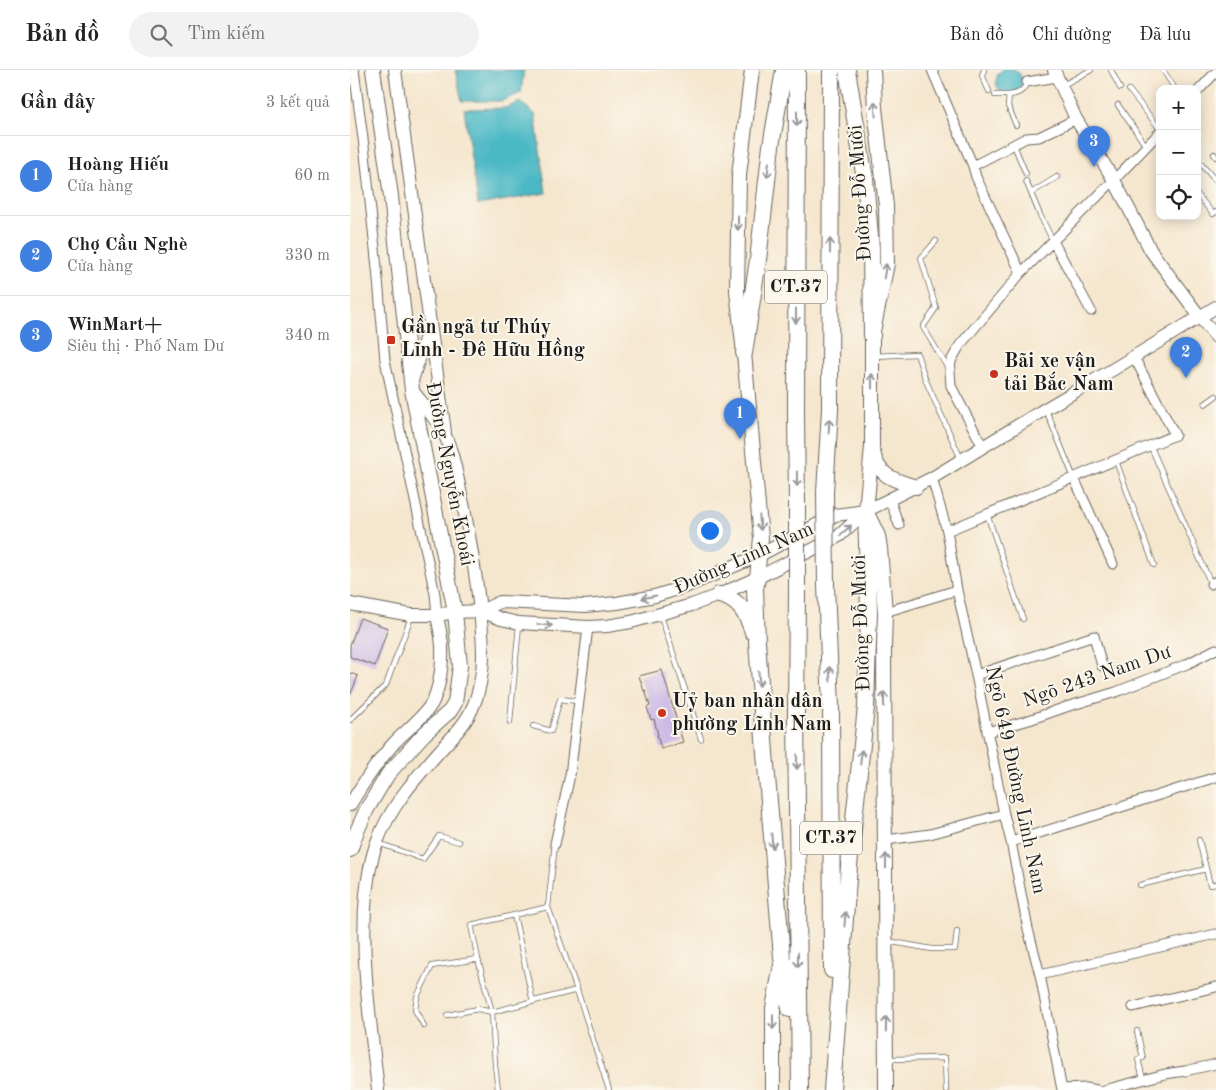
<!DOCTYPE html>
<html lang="vi">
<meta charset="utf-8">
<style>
body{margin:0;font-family:"Old Standard TT",serif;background:#f2f2f2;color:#202124}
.controls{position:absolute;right:15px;top:15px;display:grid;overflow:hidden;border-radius:10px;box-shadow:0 2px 12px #0003}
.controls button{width:45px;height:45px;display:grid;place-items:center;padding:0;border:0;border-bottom:1px solid #e0e0e0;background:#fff;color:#202124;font:25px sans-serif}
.you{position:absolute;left:359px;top:460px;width:18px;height:18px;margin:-12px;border:4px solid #fff;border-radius:50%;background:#1a73e8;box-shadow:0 0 0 8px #1a73e833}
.badge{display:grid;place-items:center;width:32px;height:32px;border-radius:50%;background:#7c3aed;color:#fff;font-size:16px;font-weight:700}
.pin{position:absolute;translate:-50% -41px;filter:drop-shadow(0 1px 2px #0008)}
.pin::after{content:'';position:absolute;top:26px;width:18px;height:15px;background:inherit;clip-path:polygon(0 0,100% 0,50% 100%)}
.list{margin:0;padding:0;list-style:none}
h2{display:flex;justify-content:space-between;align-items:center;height:65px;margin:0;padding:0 20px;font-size:21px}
h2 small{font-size:16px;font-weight:400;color:#757577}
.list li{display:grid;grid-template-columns:32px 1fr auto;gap:15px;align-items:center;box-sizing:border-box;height:80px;padding:0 20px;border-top:1px solid #e0e0e0}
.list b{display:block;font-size:19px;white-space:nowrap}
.list p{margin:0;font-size:16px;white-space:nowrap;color:#757577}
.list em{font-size:16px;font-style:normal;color:#757577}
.icon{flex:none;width:28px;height:28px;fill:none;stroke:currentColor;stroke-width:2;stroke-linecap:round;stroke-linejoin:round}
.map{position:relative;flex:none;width:866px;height:1020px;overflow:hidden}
header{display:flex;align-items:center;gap:30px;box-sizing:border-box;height:70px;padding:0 25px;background:#fff;border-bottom:1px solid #e0e0e0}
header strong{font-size:24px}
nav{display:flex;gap:28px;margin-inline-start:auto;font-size:18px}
.search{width:350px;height:45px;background:#f2f2f2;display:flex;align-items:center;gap:12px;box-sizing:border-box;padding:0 18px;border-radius:28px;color:#757577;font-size:19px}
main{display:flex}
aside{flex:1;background:#fff}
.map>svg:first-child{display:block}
.water{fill:#4bb8c5;stroke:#346a70}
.building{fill:#ccbae6}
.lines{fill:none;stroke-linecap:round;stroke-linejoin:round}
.lane-casing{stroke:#68635a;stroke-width:6}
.street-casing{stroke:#68635a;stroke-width:11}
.secondary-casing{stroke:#68635a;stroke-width:14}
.primary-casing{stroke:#68635a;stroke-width:16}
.highway-casing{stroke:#68635a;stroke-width:18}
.lane{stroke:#fff;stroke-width:4.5}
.street{stroke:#fff;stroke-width:9}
.secondary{stroke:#fff;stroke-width:12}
.primary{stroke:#fff;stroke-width:14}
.highway{stroke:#fff;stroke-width:16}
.highway-bridge-casing{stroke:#68635a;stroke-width:18;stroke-linecap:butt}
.highway-bridge{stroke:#fff;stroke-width:16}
.oneway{stroke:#999}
.poi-dot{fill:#c8321e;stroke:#fbf7ec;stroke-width:2}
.labels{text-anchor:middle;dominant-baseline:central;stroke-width:4;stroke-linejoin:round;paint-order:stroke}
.shield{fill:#fbf7ec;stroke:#5f5e5a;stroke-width:1}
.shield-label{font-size:19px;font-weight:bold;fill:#1c1c1c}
.street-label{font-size:20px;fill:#1c1c1c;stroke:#fbf7ec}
.poi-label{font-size:20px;font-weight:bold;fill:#1c1c1c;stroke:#fbf7ec;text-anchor:start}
</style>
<header>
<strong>Bản đồ</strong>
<div class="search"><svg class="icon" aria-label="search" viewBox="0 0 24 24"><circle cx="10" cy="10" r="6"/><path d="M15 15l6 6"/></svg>Tìm kiếm</div>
<nav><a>Bản đồ</a><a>Chỉ đường</a><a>Đã lưu</a></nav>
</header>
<main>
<aside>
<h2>Gần đây<small>3 kết quả</small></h2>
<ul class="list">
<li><span class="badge" style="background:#3f7fe0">1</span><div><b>Hoàng Hiếu</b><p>Cửa hàng</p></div><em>60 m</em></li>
<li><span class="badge" style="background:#3f7fe0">2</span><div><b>Chợ Cầu Nghè</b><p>Cửa hàng</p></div><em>330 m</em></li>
<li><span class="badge" style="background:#3f7fe0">3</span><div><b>WinMart+</b><p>Siêu thị · Phố Nam Dư</p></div><em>340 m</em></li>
</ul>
</aside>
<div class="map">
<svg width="866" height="1020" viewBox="0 0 866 1020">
<rect width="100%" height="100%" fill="#fbf7ec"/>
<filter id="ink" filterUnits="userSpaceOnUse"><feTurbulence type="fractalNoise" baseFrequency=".02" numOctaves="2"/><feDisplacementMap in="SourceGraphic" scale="10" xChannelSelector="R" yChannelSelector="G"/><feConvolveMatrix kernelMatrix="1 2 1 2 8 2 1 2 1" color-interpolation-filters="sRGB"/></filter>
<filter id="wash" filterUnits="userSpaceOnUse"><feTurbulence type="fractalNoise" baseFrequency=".0096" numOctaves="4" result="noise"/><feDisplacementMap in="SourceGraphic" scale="20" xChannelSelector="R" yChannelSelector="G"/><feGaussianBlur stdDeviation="1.12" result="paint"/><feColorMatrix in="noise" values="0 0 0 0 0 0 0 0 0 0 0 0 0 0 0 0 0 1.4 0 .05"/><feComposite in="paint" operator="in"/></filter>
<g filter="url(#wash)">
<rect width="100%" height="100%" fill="#f5e6ce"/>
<path class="water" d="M646 11a13 13 0 1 1 26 0a13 13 0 1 1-26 0Z
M105,0H174L171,23L152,31H112Z
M170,32L185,44L196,123L128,135L114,39L155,38Z"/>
<g id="blocks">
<path class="building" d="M10,548L38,558L25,596L0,587V575Z
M312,600L333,672L311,679L307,665H308L304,649L301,650L297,637L300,636L295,620L294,621L289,606Z
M0,603L8,606L0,626Z"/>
</g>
</g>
<g filter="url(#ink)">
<use href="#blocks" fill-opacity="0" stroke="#68635a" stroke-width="1"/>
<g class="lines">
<g class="lane-casing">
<path id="lane" d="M634,0L632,5L639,21
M761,0L770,18
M813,0L825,19
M713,15L741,0
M779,20L810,59
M645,25C659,25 672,27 677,12
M659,25L658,36L666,55
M768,35L796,76
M664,75L676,104
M864,84L866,87
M851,94L866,111
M676,111L690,145L703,171
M681,123L707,107
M847,124L863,144L866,142
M586,171L571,188L586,238L573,257L599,300
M524,286L567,284L576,311L611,389
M855,334L866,326
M696,340L724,408
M801,377L861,514
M766,391L804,495
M637,444L673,549
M311,546L351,669
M0,650L36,615L61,547
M160,652L169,555
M183,656L201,661L210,629L228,631
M849,770L860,815L866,814
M28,773L73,789L89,766L109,772
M205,774L198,837L227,920L259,1020
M790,815L856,799
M198,837L121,855L128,889L142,942L227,920
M164,845L183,932
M537,871L582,879H605L607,861
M97,945L128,939L142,942L145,995L148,1020
M74,956L65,940L67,927L82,896L128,889
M787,961L793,988L788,989L793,1009
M539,989L595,988L596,1020"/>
</g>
<g class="street-casing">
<path id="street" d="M4,0L15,84L27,198L35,290L85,524L87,545
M582,0L623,96L626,107L671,203
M677,12L707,7
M847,22L866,2
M623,96L676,68L689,67L726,49
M703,171L741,241
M633,377L601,316L600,301L601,291L610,275L671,203L764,110L810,62
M582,408L597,461L607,520L626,605L654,744L661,772L678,859L690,905L712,1020
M724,408L763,494
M540,430L549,455
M597,461L825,365L784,287
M861,514L866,511
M535,542L607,520
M626,605L744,566L752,596
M637,662L679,650L716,637L766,622L837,594L866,579
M536,770L580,764L654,744
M661,772L866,707
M205,774L220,705L238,557
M690,905L866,864
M783,937L866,917
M712,1019L737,1018L747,1020
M754,1020L815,1004L835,1001L866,994"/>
</g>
<g class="secondary-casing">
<path id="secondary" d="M45,0L95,362
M704,0L726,49L764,110L801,181L850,247L866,267
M62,311L79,256
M0,534L61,545H87L105,542L131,541L150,532L235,536L267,533L305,526L337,516L410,485L485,445L516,441
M131,541L151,549L169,553L238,557L257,556L281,552L342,535L369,525L407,508L489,466L516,441L582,408L695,339L762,300L866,237
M0,735C13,713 27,692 44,673C56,660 75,647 83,631C91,614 94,585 91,567C90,559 88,552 87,545
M28,1020C21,955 10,889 16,824C18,807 21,788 27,772C39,739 63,711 86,685C98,671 113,658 121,641C129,625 133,603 133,586C133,558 129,530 125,503C121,477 117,450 111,425C107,406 104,387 97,370C89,351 74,336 62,320"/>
</g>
<g class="primary-casing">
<path id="primary" d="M402,0L389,105L387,221L394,283L411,468L407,508
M523,0L525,38L536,136L537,194L522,266V377L516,441L528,466L530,478L535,542L534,577L536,1020
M523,382C528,407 545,410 566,417
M0,780L7,761L17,739L38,704L74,664L100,641L105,633L110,596L105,542L62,320L41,126L23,0
M423,1020V938L431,895"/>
</g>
<g class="highway-casing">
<path id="highway" d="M497,0L515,109L521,178L522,266
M394,283L408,190L421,76L434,0
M475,422L480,340L481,0
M447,434L446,344L447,0
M407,508L405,519L407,571L415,683L432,887L440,939
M476,516L481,637L482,900
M447,521L446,644L450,1020
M369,525C389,529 397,544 403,562
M482,1020L499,796L516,637L519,542L516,441"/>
</g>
<use href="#lane" class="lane"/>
<use href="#street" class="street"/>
<use href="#secondary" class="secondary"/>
<use href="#primary" class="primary"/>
<use href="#highway" class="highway"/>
<g class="highway-bridge-casing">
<path id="highway-bridge" d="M475,422L476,516
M447,434V521"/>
</g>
<use href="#highway-bridge" class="highway-bridge"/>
</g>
<defs><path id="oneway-shaft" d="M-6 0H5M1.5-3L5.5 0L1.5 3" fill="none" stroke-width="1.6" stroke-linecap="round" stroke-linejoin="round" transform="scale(1.25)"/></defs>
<g class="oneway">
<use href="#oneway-shaft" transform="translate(525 39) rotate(-95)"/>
<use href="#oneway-shaft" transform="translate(447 49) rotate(90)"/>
<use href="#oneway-shaft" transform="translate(418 100) rotate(97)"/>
<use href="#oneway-shaft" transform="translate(388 153) rotate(91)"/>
<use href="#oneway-shaft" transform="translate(480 176) rotate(-90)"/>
<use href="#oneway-shaft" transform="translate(535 201) rotate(-80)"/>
<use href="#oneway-shaft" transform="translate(446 246) rotate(90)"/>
<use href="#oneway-shaft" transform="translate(522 311) rotate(-90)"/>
<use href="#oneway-shaft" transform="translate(479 356) rotate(-87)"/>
<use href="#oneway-shaft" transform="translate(447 409) rotate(89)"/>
<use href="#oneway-shaft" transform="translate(410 453) rotate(85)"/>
<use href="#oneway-shaft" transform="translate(496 460) rotate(-42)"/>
<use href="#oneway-shaft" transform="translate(299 527) rotate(168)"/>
<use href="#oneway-shaft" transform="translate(195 555) rotate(4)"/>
<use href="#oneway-shaft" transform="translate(480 604) rotate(-93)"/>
<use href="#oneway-shaft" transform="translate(409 609) rotate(86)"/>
<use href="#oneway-shaft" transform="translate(534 629) rotate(-90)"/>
<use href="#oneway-shaft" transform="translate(511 687) rotate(-84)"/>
<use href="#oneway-shaft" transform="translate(447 692) rotate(90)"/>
<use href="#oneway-shaft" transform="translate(422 771) rotate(85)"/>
<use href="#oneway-shaft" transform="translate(536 791) rotate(-90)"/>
<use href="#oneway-shaft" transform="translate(495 849) rotate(-86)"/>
<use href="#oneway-shaft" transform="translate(448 890) rotate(90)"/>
<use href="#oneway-shaft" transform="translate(423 952) rotate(90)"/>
<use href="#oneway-shaft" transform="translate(536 954) rotate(-89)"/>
</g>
</g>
<g class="poi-dot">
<rect x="36" y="265" width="10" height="10" rx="2.5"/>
<circle cx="644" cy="304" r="5"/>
<circle cx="312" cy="643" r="5"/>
</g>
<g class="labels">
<g class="shield">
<rect x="415" y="200.5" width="62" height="33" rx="4"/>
<rect x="450" y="751.5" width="62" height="33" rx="4"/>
</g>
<g class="shield-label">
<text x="446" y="217">CT.37</text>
<text x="481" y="768">CT.37</text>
</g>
<g class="street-label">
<text transform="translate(511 123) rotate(-94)">Đường Đỗ Mười</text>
<text transform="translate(99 404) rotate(79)">Đường Nguyễn Khoái</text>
<text transform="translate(394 489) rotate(-24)">Đường Lĩnh Nam</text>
<text transform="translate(512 553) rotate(-92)">Đường Đỗ Mười</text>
<text transform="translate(747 607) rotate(-19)">Ngõ 243 Nam Dư</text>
<text transform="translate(665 710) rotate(78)">Ngõ 649 Đường Lĩnh Nam</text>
</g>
<g class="poi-label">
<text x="51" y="258">Gần ngã tư Thúy<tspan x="51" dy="23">Lĩnh - Đê Hữu Hồng</tspan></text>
<text x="654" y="292">Bãi xe vận<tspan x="654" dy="23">tải Bắc Nam</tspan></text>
<text x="322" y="632">Uỷ ban nhân dân<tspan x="322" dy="23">phường Lĩnh Nam</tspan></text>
</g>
</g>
</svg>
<div class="controls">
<button>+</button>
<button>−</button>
<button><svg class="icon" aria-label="locate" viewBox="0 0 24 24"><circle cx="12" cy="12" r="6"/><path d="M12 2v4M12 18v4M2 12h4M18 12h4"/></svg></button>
</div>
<div class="you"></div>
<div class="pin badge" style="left:390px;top:369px;background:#3f7fe0">1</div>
<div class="pin badge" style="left:836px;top:308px;background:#3f7fe0">2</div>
<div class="pin badge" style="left:744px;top:97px;background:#3f7fe0">3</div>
</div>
</main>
